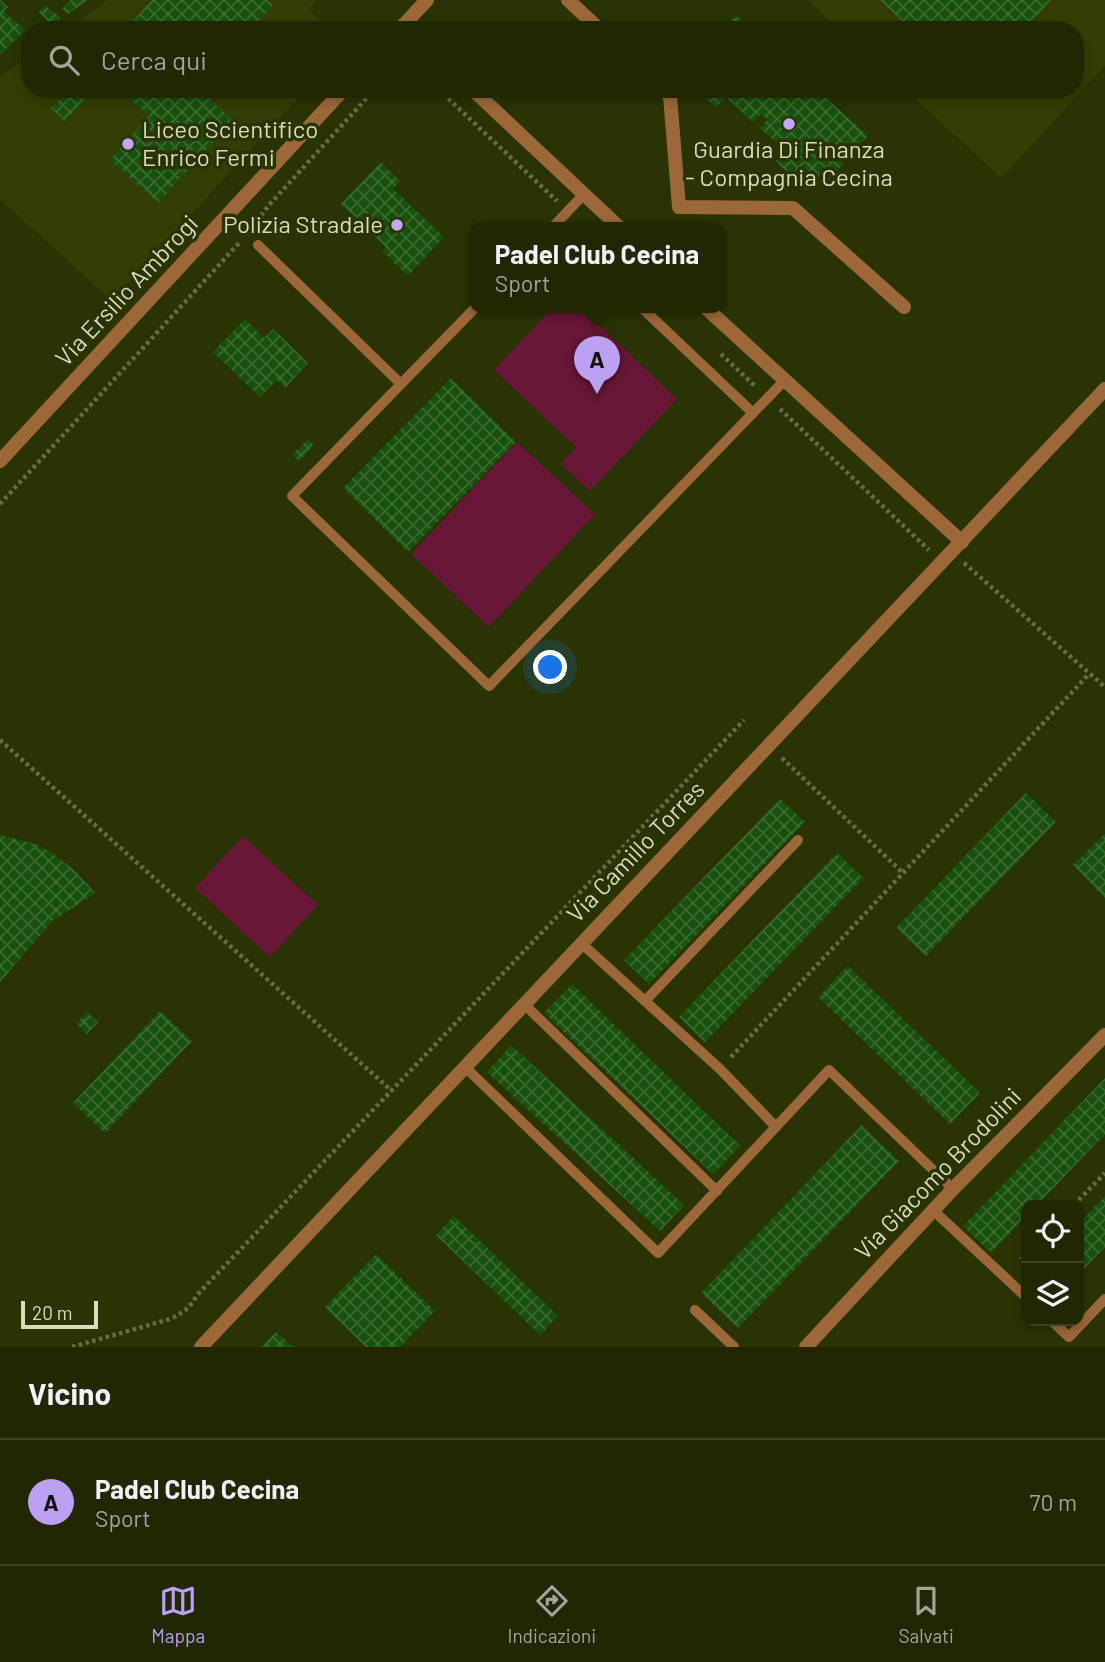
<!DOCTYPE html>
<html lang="it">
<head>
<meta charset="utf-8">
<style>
	:root { --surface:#202702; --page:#2d3311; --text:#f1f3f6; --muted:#a2a599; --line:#3d4424; --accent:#bca0f2 }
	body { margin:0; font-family:Barlow,sans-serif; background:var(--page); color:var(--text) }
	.controls { position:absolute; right:21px; bottom:21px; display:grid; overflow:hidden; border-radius:14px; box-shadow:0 4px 10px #0003 }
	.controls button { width:63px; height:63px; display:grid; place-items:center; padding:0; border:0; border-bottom:2px solid var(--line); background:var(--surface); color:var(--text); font:35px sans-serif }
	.scale { position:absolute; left:21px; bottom:18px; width:77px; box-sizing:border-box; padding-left:7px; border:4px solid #d5dfbe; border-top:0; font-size:19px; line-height:24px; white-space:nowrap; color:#d5dfbe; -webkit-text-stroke:5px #2a3402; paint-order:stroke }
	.you { position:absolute; left:551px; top:668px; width:24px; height:24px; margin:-18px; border:5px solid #fff; border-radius:50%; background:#1a73e8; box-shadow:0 0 0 10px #1a73e833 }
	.badge { display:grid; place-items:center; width:46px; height:46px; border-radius:50%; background:var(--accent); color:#111; font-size:23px; font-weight:700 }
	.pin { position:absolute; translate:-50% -58px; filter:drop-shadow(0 2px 4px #0008) }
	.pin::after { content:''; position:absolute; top:37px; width:24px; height:21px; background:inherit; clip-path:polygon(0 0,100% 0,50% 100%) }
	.popup { position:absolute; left:469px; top:222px; width:256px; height:91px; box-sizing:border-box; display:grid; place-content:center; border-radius:14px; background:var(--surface); filter:drop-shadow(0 2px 5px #0005); font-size:23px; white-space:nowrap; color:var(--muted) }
	.popup b { font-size:26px; color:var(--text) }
	.popup::after { content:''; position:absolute; left:50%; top:100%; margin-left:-14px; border:14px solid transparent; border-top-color:var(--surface) }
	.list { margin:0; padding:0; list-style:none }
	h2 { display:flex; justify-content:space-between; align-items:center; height:91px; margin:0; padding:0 28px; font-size:30px }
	h2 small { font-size:23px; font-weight:400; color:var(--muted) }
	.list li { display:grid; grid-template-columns:46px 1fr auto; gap:21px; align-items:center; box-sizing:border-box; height:126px; padding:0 28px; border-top:2px solid var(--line) }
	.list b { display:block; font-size:26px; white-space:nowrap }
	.list p { margin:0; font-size:23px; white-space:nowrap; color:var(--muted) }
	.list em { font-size:23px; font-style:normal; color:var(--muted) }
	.icon { flex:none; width:38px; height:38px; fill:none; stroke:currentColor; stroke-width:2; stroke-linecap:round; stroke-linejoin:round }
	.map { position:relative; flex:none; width:1105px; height:1347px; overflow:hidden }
	.search { position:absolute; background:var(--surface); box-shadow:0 4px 10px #0003; left:21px; right:21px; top:21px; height:77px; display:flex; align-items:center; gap:18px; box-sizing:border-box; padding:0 24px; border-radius:28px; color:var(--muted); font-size:26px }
	.sheet { height:217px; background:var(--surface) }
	nav { display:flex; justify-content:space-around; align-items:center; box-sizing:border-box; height:98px; border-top:2px solid var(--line); background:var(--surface); font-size:19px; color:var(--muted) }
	nav a { display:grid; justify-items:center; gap:4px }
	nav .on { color:var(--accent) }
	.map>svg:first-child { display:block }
	.built { fill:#323e03 }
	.grass { fill:#681738 }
	.building { fill:url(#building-cross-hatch) }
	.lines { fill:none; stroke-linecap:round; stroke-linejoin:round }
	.path { stroke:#646e42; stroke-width:4.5; stroke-dasharray:3.5 3.5; stroke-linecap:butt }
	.service { stroke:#9c683a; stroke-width:10 }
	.pedestrian { stroke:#9c683a; stroke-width:14 }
	.minor { stroke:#9c683a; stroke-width:14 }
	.poi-dot { fill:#c3a7f2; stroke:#2a3402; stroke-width:2.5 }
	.labels { text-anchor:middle; stroke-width:7; stroke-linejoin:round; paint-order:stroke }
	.poi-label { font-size:24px; fill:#d5dfbe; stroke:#2a3402; text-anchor:start }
	.street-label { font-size:24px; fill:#d5dfbe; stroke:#2a3402 }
</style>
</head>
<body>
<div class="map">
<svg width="1105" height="1347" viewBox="0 0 1105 1347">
	<defs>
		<pattern id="building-cross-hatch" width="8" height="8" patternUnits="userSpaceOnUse" patternTransform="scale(1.75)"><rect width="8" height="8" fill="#18510d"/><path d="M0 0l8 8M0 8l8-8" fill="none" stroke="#396a2e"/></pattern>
	</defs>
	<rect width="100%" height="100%" fill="#2a3402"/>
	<g class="built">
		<path d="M108,0h209l-8,9 20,21h-262z"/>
		<path d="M808,0h297v66l-104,112 -96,-89h170v-59h-235z"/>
		<path d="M30,56v33h276l-194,212 -112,-102v-122z"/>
	</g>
	<g class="grass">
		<path d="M552,308h29l96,91 -87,92 -29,-27 15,-17 -82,-77z"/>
		<path d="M517,442l78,72 -106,113 -78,-73z"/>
		<path d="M243,836l75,69 -48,52 -75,-69z"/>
	</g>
	<g class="building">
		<path d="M0,0l8,7 -4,4 21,19 -24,24 -1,-1z"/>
		<path d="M71,0h17l-20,14 -6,-5z"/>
		<path d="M152,0h115l6,5 -23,25h-125z"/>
		<path d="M880,0h171l-27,30h-112z"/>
		<path d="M45,5l16,14 -9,6 -13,-13z"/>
		<path d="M736,15l16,15h-29z"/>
		<path d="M52,89h21l12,11 -20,21 -14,-13 10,-10z"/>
		<path d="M120,89h42l7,7 6,-7h24l34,32 -75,82 -48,-43 39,-44z"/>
		<path d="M696,89h120l52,47 -39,43 -7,-7 -16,18 -30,-29 12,-8 -28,-25 7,-8 -6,-6 -8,8 -27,-25 -10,11z"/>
		<path d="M950,89h20l-9,10z"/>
		<path d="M381,162l19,19 -7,8 51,48 -36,39 -26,-25 4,-4 -45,-43z"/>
		<path d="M245,319l19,19 9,-9 35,34 -23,25 -8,-8 -17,17 -47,-45z"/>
		<path d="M451,378l65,64 -108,110 -65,-64z"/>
		<path d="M308,439l6,6 -15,16 -7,-6z"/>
		<path d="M1026,793l30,29 -130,134 -30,-28z"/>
		<path d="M780,799l25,23 -156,162 -25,-24z"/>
		<path d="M1105,834v64l-32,-33z"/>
		<path d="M0,835l35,9 14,7 25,19 21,23 -36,24 -5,2 -54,63z"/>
		<path d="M837,853l26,25 -158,164 -26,-25z"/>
		<path d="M848,966l132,127 -30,31 -132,-127z"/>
		<path d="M572,984l168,162 -27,28 -169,-161z"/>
		<path d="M160,1011l32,30 -87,92 -32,-30z"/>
		<path d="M87,1012l11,10 -11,12 -11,-10z"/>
		<path d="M511,1045l173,160 -24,26 -173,-159z"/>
		<path d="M1105,1078v56l-68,71h-11v11l-35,37 -28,-27z"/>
		<path d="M862,1125l37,36 -161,167 -37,-35z"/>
		<path d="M1105,1196v51l-26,27v-51z"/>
		<path d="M454,1216l104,100 -18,19 -104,-100z"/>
		<path d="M376,1254l59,57 -35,36h-34l-41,-40z"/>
		<path d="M276,1332l17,15h-31z"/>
	</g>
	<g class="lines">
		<g class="path">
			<path d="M438,89l119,112"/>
			<path d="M253,227l16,-22 106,-116"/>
			<path d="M721,354l35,33"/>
			<path d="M780,409l149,141"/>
			<path d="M0,504l240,-262"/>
			<path d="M964,563l141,124"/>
			<path d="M0,740l392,351"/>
			<path d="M782,758l121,115"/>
			<path d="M731,1057l358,-383"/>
			<path d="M1074,1205l31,-32"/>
			<path d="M1021,1260l5,-5"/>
			<path d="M72,1347l98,-28c13,-6 20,-11 27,-24l547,-575"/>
		</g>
		<g class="service">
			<path d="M552,228l32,-34"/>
			<path d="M258,245l143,139"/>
			<path d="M475,308l-183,188 197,190 295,-305"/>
			<path d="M642,308l111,105"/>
			<path d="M581,943l139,126 56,58"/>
			<path d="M645,1001l153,-161"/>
			<path d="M524,1004l193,187"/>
			<path d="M465,1067l193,186 171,-183 124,119"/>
			<path d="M934,1211l92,86"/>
			<path d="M695,1310l39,37"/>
			<path d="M1052,1321l17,16 36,-38"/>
		</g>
		<g class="pedestrian">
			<path d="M568,0l32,30"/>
			<path d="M663,89l7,7 9,111 114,1 111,99"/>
		</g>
		<g class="minor">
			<path d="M399,30l28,-30"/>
			<path d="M472,89l148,139"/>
			<path d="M706,308l256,234"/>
			<path d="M0,461l344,-372"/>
			<path d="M201,1347l904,-958"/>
			<path d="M806,1347l147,-158 152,-154"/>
		</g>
	</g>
	<g class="poi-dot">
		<circle cx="789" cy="124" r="7"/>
		<circle cx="128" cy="144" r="7"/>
		<circle cx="397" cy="225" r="7"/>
	</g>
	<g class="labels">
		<g class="poi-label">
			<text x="142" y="138">Liceo Scientifico<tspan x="142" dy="28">Enrico Fermi</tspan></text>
			<text x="789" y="158" text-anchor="middle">Guardia Di Finanza<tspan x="789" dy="28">- Compagnia Cecina</tspan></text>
			<text x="383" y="233" text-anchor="end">Polizia Stradale</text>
		</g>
		<g class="street-label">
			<text transform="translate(127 291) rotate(-47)" y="8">Via Ersilio Ambrogi</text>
			<text transform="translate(636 852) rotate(-46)" y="8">Via Camillo Torres</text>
			<text transform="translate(938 1174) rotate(-46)" y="8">Via Giacomo Brodolini</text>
		</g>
	</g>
</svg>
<div class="controls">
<button><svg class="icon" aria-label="locate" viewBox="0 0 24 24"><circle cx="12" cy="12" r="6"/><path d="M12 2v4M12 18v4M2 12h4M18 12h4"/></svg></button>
<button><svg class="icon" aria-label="layers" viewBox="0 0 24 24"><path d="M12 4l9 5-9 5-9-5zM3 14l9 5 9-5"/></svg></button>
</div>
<div class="scale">20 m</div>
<div class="you"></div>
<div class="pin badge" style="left:597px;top:394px">A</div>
<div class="popup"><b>Padel Club Cecina</b>Sport</div>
<div class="search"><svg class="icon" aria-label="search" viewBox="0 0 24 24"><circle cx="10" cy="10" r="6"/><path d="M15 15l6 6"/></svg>Cerca qui</div>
</div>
<section class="sheet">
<h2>Vicino<small></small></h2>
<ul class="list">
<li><span class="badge">A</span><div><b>Padel Club Cecina</b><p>Sport</p></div><em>70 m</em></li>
</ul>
</section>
<nav>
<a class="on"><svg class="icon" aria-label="map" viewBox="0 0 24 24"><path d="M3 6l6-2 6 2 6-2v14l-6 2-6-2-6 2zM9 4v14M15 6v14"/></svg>Mappa</a>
<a><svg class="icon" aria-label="directions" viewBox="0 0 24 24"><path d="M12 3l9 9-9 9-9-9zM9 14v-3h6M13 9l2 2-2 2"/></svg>Indicazioni</a>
<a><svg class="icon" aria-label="saved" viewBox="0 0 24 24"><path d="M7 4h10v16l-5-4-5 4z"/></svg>Salvati</a>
</nav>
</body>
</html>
